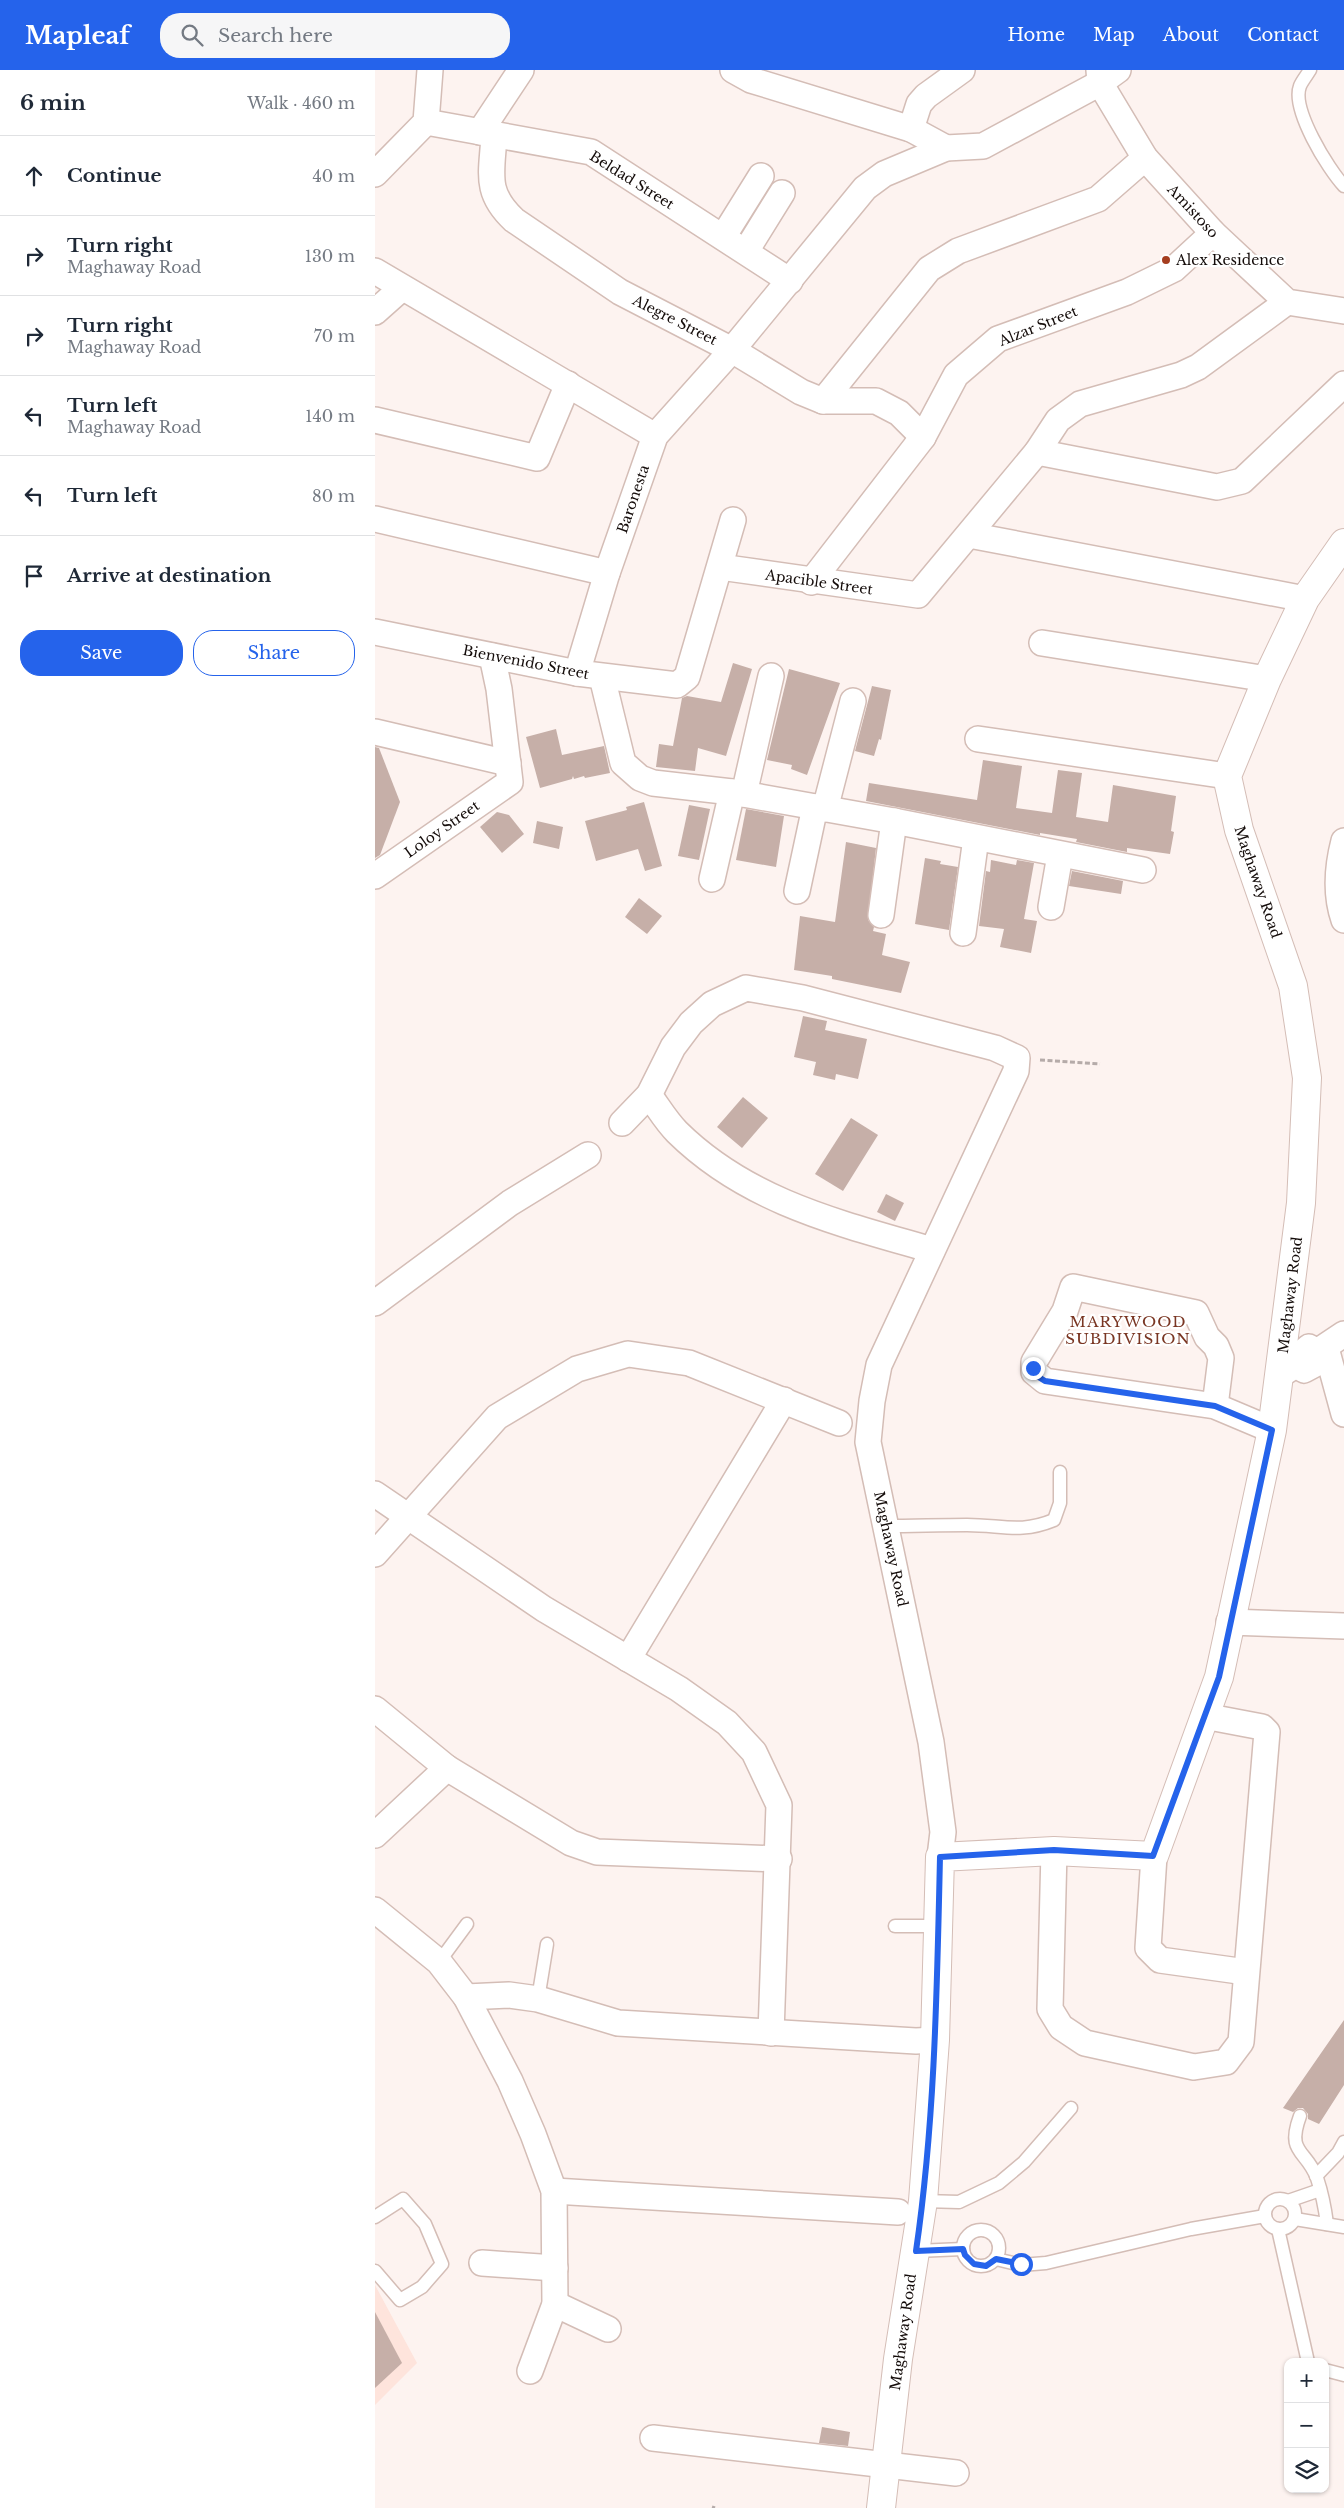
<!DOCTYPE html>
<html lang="en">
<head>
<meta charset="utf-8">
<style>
	:root { --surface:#fff; --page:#f6f6f7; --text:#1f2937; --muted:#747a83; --line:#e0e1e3; --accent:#2563eb }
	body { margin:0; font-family:"Libre Baskerville",serif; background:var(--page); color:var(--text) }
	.controls { position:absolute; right:15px; bottom:15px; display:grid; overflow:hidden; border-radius:10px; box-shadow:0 1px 4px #0004 }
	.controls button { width:45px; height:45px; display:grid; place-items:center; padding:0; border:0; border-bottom:1px solid var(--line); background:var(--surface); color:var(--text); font:25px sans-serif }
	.stop { position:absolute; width:15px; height:15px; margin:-11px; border:4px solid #2563eb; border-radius:50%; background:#fff }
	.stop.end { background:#2563eb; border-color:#fff; box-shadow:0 1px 5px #0008 }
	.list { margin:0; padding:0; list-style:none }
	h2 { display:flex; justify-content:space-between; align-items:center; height:65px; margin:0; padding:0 20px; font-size:21px }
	h2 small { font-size:16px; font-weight:400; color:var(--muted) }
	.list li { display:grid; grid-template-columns:32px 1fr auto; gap:15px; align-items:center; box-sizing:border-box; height:80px; padding:0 20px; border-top:1px solid var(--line) }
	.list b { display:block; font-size:19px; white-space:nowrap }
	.list p { margin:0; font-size:16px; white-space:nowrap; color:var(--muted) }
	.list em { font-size:16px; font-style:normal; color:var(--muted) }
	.actions { display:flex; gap:10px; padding:15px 20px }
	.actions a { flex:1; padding:11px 0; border:1px solid var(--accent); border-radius:20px; text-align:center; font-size:18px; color:var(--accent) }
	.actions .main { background:var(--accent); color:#fff }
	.icon { flex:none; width:28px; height:28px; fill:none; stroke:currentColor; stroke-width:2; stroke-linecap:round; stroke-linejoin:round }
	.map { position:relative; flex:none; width:969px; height:2438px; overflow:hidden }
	header { display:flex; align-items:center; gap:30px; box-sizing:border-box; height:70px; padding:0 25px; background:var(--accent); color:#fff }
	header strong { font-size:24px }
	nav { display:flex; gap:28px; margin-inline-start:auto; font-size:18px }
	.search { width:350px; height:45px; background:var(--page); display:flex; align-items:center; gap:12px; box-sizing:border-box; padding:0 18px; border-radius:20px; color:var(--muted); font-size:19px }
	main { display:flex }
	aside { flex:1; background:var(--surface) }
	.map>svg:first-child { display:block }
	.built { fill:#fee4dc }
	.building { fill:#c6afa8 }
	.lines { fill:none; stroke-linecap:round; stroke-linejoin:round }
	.service-casing { stroke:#d4bdb6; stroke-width:15 }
	.minor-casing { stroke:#d4bdb6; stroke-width:28 }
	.tertiary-casing { stroke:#d4bdb6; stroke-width:30 }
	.path { stroke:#b5aba9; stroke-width:3; stroke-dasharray:5 2.5; stroke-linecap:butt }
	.service { stroke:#fff; stroke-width:12 }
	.minor { stroke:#fff; stroke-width:25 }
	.tertiary { stroke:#fff; stroke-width:28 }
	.route { stroke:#2563eb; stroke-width:6 }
	.poi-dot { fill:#a53d1f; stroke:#fff; stroke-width:2 }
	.labels { text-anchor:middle; stroke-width:4.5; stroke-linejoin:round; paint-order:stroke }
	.street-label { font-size:14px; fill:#140c0a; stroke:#fff }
	.poi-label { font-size:14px; fill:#140c0a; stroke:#fff; text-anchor:start }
	.neighbourhood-label { font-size:15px; letter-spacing:1px; fill:#7a3623; stroke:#fff }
</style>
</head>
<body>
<header>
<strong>Mapleaf</strong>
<div class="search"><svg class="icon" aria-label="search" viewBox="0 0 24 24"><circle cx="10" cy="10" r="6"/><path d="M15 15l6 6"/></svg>Search here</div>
<nav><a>Home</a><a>Map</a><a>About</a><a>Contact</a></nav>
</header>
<main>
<aside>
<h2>6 min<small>Walk · 460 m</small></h2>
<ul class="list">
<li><svg class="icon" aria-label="ahead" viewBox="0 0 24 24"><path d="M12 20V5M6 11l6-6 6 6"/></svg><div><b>Continue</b></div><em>40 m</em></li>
<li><svg class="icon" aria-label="right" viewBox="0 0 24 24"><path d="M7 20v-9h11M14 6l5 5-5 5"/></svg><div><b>Turn right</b><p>Maghaway Road</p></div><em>130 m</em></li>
<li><svg class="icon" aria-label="right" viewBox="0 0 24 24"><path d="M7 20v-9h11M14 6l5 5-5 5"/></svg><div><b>Turn right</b><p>Maghaway Road</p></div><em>70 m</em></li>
<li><svg class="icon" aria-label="left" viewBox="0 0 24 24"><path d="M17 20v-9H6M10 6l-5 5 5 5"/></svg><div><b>Turn left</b><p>Maghaway Road</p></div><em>140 m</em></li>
<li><svg class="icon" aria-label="left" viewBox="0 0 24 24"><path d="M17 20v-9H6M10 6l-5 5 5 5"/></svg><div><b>Turn left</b></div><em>80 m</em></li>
<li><svg class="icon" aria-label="arrive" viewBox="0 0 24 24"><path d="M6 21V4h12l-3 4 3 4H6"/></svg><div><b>Arrive at destination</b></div></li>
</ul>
<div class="actions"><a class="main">Save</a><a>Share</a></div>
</aside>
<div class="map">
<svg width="969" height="2438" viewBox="0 0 969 2438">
	<rect width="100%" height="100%" fill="#fdf3f0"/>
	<path class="built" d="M0,2215l42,78 -42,42z"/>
	<g class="building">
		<path d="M358,593l19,6 -26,87 -28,-8 -3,23 -39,-4 3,-23 14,2 9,-48 5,-2 34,6z"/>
		<path d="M414,599l51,14 -33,92 -16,-6 1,-4 -25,-5z"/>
		<path d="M497,616l19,4 -10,50 -2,-1 -5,17 -19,-5z"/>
		<path d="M181,659l6,26 42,-9 6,27 -25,5 -1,-2 -10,3 -1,-3 -1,3 -32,9 -14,-51z"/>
		<path d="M0,677l4,1 21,54 -20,53 -5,3z"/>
		<path d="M608,690l39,6 -6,42 36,5 6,-43 24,3 -6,44 32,5 5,-37 63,11 -5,35 3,1 -4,22 -43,-6v4l-51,-10 1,-3 -37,-6v2l-174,-34 3,-18 108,17z"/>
		<path d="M269,732l18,64 -17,5 -7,-22 -42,12 -11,-40 42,-11 -1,-3z"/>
		<path d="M314,735l21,4 -11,51 -21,-4z"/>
		<path d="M371,739l38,7 -8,51 -40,-7z"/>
		<path d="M122,742l12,3 15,19 -22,19 -22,-26z"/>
		<path d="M162,751l26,6 -4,22 -26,-6z"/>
		<path d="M471,772l30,6 -8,72 6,7 -1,4 13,3 -4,21 28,7 -9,31 -69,-14v-3l-38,-6 6,-54 35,6z"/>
		<path d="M550,788l16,3 -1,3 18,3 -9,63 -34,-6z"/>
		<path d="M616,790l25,5 1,-5 17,3 -10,56 13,2 -6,32 -31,-6 4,-18 -25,-3 7,-55 4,1z"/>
		<path d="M697,801l51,10 -2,13 -52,-8z"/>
		<path d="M264,828l23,18 -15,18 -22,-17z"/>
		<path d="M428,946l24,5 -2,9 42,9 -9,40 -22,-5 -1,6 -22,-5 3,-13 -22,-5z"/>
		<path d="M368,1027l25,21 -26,30 -25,-21z"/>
		<path d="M476,1048l27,17 -35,56 -28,-17z"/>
		<path d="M511,1124l18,9 -9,18 -18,-9z"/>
		<path d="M969,1950v65l-25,39 -11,-5v-5l-5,-6h-5l-5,4 -10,-4z"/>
		<path d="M0,2242l27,51 -27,25z"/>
		<path d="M447,2357l28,5 -2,14 -29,-3z"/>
	</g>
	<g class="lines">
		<g class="service-casing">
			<g id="service">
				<path d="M935,0c-3,5 -8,11 -10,16 -9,23 28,83 44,100"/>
				<path d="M511,1456c27,0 54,-1 81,-1 35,0 53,9 87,-5l6,-17v-31"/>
				<path d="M520,1856h43"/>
				<path d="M64,1892l28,-38"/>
				<path d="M163,1929l9,-55"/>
				<path d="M925,2046c-14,38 6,33 17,62 5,15 8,30 10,46"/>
				<path d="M941,2106l22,-23 6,-11"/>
				<circle cx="905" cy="2144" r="15"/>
				<path d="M548,2131l36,1 40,-19 25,-21 47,-54"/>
				<path d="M913,2131l32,-11"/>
				<path d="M0,2147l28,-18 22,25 17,40 -20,23 -22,13 -25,-29"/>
				<path d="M920,2149l49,8"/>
				<path d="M903,2159l30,133"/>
				<circle cx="606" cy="2178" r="18"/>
				<path d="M541,2181l47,-2"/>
				<path d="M621,2189l25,6 25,-2 145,-34 74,-13"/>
				<path d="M950,2300l19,5"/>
			</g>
		</g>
		<g class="minor-casing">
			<g id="minor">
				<path d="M358,0l18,10 160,49 35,19"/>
				<path d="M724,0l1,13 45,75 68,75 74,69 57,9"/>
				<path d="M51,52l165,30 199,129"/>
				<path d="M536,59l8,-25 7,-8 36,-26"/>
				<path d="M105,62l41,-62"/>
				<path d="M119,66c-2,37 -10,56 20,84l106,72 112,58 69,42 22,9h53l23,12 24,24"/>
				<path d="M0,104l51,-52 4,-52"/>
				<path d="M348,167l38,-61"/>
				<path d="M371,181l36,-58"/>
				<path d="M0,201l280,165"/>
				<path d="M0,242l27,-24"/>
				<path d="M448,331l106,-132 29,-18 140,-52 47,-41"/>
				<path d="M0,350l162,38 31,-74"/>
				<path d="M662,382l180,35 25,-6 102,-97"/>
				<path d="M0,449l232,54"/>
				<path d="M594,465l336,64"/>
				<path d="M345,497l198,28 119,-143 21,-32 22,-16 101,-29 17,-8 89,-65"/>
				<path d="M436,512l112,-145 33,-62 42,-36 129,-47 47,-23 39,-36"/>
				<path d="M0,562l202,41 100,12 10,-8 46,-157"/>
				<path d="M667,573l225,36"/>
				<path d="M202,603l30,-100 48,-137 77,-86 133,-162 19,-14 62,-26 37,-2 117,-63 18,-13"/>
				<path d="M227,607l21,86 17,15 13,5 79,9 162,29 249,49"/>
				<path d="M0,662l133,31"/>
				<path d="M603,669l249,37"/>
				<path d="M369,724l27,-118"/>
				<path d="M450,739l28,-108"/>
				<path d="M969,771c-7,27 -9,53 0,79"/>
				<path d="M0,806l135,-94 -11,-93 -7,-33"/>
				<path d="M337,809l20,-87"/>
				<path d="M422,821l18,-84"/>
				<path d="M676,837l9,-52"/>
				<path d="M506,845l13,-94"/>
				<path d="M588,863l13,-95"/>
				<path d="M274,1025c9,12 17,26 28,37 71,70 162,91 255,118"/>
				<path d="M247,1053l27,-28 24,-48 18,-24 21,-19 34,-16 57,10 192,50 22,10 -1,13 -137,294 -7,36 -4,41 63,300 12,90 -3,25"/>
				<path d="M0,1233l135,-100 78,-48"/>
				<path d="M951,1278l18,66"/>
				<path d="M942,1282l27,-18"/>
				<path d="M905,1305l16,-10 8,5 15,-8 -2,-10 -8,-5 -12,10 -1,8"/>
				<path d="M840,1336l6,-48 -5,-12 -9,-9 -11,-24 -123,-26 -8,24 -31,51v10l11,9 170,25 57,24"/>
				<path d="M0,1424l169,115 135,80 48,34 27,29 25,53 -8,228"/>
				<path d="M0,1484l122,-137 80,-48 51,-15 61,9 150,60"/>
				<path d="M854,1552l115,4"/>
				<path d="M253,1589l156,-259"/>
				<path d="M0,1639l72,59 124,75 26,9 182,7"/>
				<path d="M0,1765l72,-67"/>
				<path d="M679,1781l-4,158 11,18 24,16 109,24 32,-5 15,-20 26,-310 -5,-5 -58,-11"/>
				<path d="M779,1786l-6,92 12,12 86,12"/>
				<path d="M0,1840l64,52 27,35 44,84 23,53 21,57 1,113 -25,67"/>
				<path d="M91,1927l43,-2 29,4 80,24 298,18 19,-1"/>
				<path d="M179,2121l344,21"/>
				<path d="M107,2193l73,5"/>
				<path d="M180,2234l53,25"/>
				<path d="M278,2368l303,35"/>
			</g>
		</g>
		<g class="tertiary-casing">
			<path id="tertiary" d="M506,2438l17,-149 25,-158 12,-161 5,-183 114,-6 100,5 65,-179 53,-247 29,-227 6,-125 -14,-92 -54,-156 -12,-54 40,-97 38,-80 39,-56"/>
		</g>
		<g class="path">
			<path d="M665,990l60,4"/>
			<path d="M337,2437l3,1"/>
		</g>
		<use href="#service" class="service"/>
		<use href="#minor" class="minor"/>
		<use href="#tertiary" class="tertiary"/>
	</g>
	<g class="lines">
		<path class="route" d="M646,2194l-25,-5 -10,7 -12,-2 -9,-9 -2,-6 -47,2c19,-130 21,-263 24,-394l114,-7 99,6 66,-179 53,-247 -57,-24 -170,-25 -8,-5 -4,-8"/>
	</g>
	<circle class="poi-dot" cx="791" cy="190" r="5"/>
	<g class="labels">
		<g class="street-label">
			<text transform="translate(257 110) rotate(32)" y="5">Beldad Street</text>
			<text transform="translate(818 141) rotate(47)" y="5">Amistoso</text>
			<text transform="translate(300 250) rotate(27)" y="5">Alegre Street</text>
			<text transform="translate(663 256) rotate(-22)" y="5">Alzar Street</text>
			<text transform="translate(258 429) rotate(-71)" y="5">Baronesta</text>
			<text transform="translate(444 512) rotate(8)" y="5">Apacible Street</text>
			<text transform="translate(151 592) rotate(11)" y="5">Bienvenido Street</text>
			<text transform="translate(67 759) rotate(-35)" y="5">Loloy Street</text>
			<text transform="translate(883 812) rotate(71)" y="5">Maghaway Road</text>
			<text transform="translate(915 1225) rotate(-83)" y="5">Maghaway Road</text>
			<text transform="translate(516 1479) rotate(78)" y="5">Maghaway Road</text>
			<text transform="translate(528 2262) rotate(-82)" y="5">Maghaway Road</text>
		</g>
		<g class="poi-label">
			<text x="801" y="195">Alex Residence</text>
		</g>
		<g class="neighbourhood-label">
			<text x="753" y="1257">MARYWOOD<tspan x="753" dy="17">SUBDIVISION</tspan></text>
		</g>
	</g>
</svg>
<div class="controls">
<button>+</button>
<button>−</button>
<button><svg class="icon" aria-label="layers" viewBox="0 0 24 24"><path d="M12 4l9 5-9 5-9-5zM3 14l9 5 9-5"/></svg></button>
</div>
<div class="stop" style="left:646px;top:2194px"></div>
<div class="stop end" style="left:658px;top:1298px"></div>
</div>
</main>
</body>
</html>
